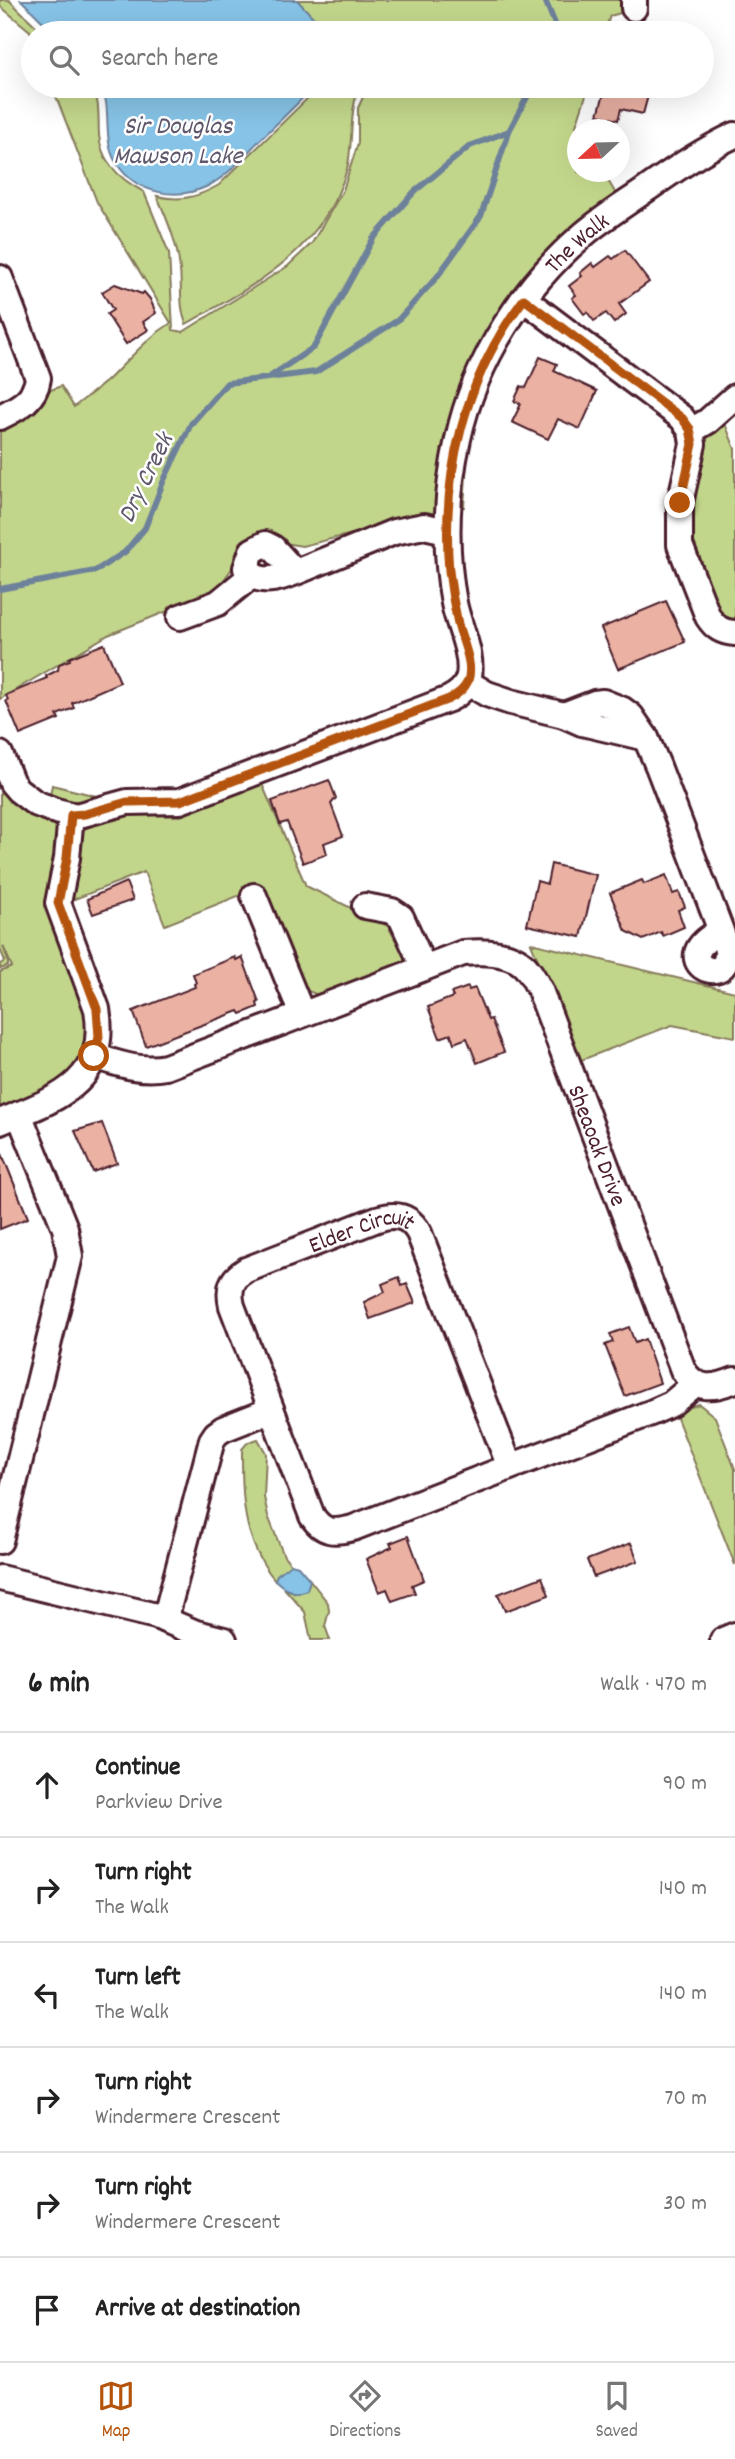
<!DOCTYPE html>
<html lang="en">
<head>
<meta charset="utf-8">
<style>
	:root { --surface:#fff; --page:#f6f6f6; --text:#222; --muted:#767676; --line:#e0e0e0; --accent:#b45309 }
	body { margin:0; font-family:Dekko,sans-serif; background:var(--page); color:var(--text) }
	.compass { position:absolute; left:567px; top:119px; width:63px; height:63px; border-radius:50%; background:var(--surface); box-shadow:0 7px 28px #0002; rotate:248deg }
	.stop { position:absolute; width:21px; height:21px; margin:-16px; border:5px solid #b45309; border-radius:50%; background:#fff }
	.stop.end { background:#b45309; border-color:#fff; box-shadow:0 2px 7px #0008 }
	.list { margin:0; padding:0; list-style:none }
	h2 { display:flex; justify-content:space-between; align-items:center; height:91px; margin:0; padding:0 28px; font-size:30px }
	h2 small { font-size:23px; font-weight:400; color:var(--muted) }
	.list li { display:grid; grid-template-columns:46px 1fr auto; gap:21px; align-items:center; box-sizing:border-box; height:105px; padding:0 28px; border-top:2px solid var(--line) }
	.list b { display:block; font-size:26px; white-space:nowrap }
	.list p { margin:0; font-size:23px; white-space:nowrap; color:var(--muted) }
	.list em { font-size:23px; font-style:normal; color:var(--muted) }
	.icon { flex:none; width:38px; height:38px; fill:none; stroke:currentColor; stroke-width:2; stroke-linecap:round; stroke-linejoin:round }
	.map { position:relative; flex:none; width:735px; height:1640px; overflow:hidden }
	.search { position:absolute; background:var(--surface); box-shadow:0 7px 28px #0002; left:21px; right:21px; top:21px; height:77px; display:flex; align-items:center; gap:18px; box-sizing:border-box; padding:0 24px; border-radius:38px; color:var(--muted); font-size:26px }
	.sheet { height:721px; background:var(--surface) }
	nav { display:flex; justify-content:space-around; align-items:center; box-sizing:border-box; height:98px; border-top:2px solid var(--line); background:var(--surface); font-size:19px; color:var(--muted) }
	nav a { display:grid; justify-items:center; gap:4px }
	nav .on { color:var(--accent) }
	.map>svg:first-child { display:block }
	.green { fill:#c2d68b; stroke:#867a5b; stroke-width:2 }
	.water { fill:#86c3e6; stroke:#6e819b; stroke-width:2 }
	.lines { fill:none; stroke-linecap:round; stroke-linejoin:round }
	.stream { stroke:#6e819b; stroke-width:6 }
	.building { fill:#ebb2a4; stroke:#4a1f2b; stroke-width:2 }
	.minor-casing { stroke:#4a1f2b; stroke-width:30 }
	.minor { stroke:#fff; stroke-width:24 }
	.route { stroke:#b45309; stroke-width:9 }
	.labels { text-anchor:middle; stroke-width:5; stroke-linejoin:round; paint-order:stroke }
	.street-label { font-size:24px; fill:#4a1f2b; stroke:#fff }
	.water-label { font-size:26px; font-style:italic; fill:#5f586c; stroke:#fff }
</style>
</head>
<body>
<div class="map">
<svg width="735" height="1640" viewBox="0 0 735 1640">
	<rect width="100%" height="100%" fill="#fff"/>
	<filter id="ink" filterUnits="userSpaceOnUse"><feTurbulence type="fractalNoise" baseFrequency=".0143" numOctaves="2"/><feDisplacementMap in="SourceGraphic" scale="14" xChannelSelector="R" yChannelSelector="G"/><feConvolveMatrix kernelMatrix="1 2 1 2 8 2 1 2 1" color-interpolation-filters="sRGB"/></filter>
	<g filter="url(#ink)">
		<g class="green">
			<path d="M0,0h9l34,33h-10v6l-3,-8 -30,-25z"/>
			<path d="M297,0h327v12l-14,4 -6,17h-280z"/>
			<path d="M52,86h41c7,17 5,31 6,49 2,28 22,45 45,57l25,61 4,77 10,2 105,-66 24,-23 31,-53 15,-47v-35l10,-22h221l-13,40 3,3 -1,43h25l20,34 -72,60 -80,129 -7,112 -162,39 -48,-8 -39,54 -107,43 -108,64v-284l30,-17 31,-12 13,21c14,-12 31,-22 43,-36 18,-18 32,-34 54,-48l-74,-121z"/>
			<path d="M320,86h40c-12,26 -6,55 -13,83 -24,82 -92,116 -161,155 -7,-18 -4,-35 -6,-54 -2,-25 -13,-51 -23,-74 23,6 41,1 62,-11z"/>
			<path d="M724,421l11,28v173l-19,-8 -26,-66v-49l17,-63z"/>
			<path d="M262,784l44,102 82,40 19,35 -89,34 -20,-8 -40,-99 -93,37 -21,-53 -77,30 15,-72 16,-7 34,-9 49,2z"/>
			<path d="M52,785l44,11 2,3 -25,6 -23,-10z"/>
			<path d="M0,787l49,31 9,12 32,201 -12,36 -26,21 -52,22v-138l12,-5 -9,-21 5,15v5l-8,3v-5l5,-3 -5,-12z"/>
			<path d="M531,943l204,49v45l-63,-12 -93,36z"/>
			<path d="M699,1404l16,13 20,52v96l-60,-152z"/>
			<path d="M258,1439l8,14 -2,44 4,19 16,40 7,8 -14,11 -2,5c-33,-39 -33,-83 -33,-131l6,-7z"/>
			<path d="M310,1580l18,23 1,8 -4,15 5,14h-19l-6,-28 -21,-24 12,5 11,-4z"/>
		</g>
		<g class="water">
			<path d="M21,0h276l31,33h-274z"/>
			<path d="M101,86h213c-18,20 -38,38 -57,57 -15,15 -29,33 -49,43 -31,15 -71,8 -91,-22 -16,-24 -4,-54 -16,-78z"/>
			<path d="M291,1564l7,2 12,14 -3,10c-13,6 -22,-1 -32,-10l2,-5z"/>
		</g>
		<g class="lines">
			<g class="stream">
				<path d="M545,0l10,24 -2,9"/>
				<path d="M271,376l43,-29 59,-108 41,-47 56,-46 39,-15"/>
				<path d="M0,589l95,-18 30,-19 20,-24 19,-48 27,-56 36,-41 89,-11 82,-52 39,-43 44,-61 28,-85 24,-45"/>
			</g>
		</g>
		<g class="building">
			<path d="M606,86h21l22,6 -6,22 -22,-5 -3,11 -20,-5z"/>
			<path d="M625,250l24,32 -30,22 7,10 -12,9 -8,-10 -12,8 -7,-9 -3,2 -12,-16 4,-3 -7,-9 13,-10 -2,-3 12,-10 3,4 15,-11 3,3z"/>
			<path d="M115,284l27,10 2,-2 6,7 6,14 -13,9 5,8 -22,14 -19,-30 6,-4 -11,-18z"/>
			<path d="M540,357l17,7 -3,7 43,20 -17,38 -22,-10 -10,20 -36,-17 9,-18 -7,-3 7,-15 5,2z"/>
			<path d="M666,601l19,41 -67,27 -17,-41z"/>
			<path d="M104,644l16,38 -48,21 2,5 -17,7 2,4 -39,16 -14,-34 2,-1 -2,-5 41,-17 -1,-2 12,-6 1,-6 11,-4 -1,-2z"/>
			<path d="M329,780l7,18 -5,6 12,32 -19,7 3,11 -24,9 -16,-41 -7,2 -8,-23z"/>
			<path d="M551,864l45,11 -15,62 -54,-12 10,-44 10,3z"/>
			<path d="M666,875l7,19 6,-2 6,15 -7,3 6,17 -21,9 -2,-4 -18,8 -17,-9 -16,-38 32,-13 2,4z"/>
			<path d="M126,882l7,18 -40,14 -6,-15z"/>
			<path d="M235,957l1,3 6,-3 17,45 -2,1 1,4 -17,7 -2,-3 -93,35 -13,-35 62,-24 -1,-3 2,-1 -3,-9z"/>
			<path d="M468,987l1,3 6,-2 13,32 3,-1 13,33 -27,11 -10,-25 -13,5 -3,-9 -11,4 -12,-31 25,-10 -2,-4z"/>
			<path d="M102,1123l15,40 -24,9 -18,-41z"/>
			<path d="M0,1149l28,69 -28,11z"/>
			<path d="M399,1277l3,9 5,-2 8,19 -45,16 -6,-17 21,-10 -3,-8z"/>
			<path d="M629,1327l6,16 10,-4 15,44 -35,13 -20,-51 8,-3 -3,-8z"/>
			<path d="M408,1536l16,44 -12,5 3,8 -23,8 -5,-12 -8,3 -13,-33 26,-12 -2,-4z"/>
			<path d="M631,1543l7,18 -44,16 -7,-17z"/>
			<path d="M542,1577l7,18 -44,16 -7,-17z"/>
		</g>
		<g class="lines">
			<g class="minor-casing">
				<g id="minor">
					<path d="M634,8v-8"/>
					<path d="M0,278l38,100c-3,22 -20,30 -38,39"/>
					<path d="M524,299l158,119 9,13 2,13 -13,59v42l28,72c7,11 14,15 27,16"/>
					<path d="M691,431l17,-10 27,-24"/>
					<path d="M295,572l-22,-24 -8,-4 -13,7 -6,17c13,20 37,9 55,2l93,-38 30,-6 23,5"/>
					<path d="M180,617l38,-14 33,-27"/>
					<path d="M467,682l20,12 24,8 53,13 18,8 64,15"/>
					<path d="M564,715l31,-12 8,-1 20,8 8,6 15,22 12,28 63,165c2,7 6,15 6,22 0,37 -64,7 -6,-22"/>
					<path id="s1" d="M0,754l12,29 6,7 17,13 21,8 20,5 51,-14 53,-1 269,-102c10,-5 18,-12 20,-23 4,-23 -11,-51 -15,-73 -10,-54 -8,-110 4,-164 17,-79 65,-153 126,-205 19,-16 40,-29 60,-43 30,-21 59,-41 91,-56"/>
					<path d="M254,896l48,118"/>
					<path d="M365,906l27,5 9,6 23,51"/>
					<path id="s2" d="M94,1056c25,8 46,16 72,11l297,-114c21,-2 51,-2 65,17 5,6 8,13 12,20l143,380c13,22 32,18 52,10"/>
					<path d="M0,1122c56,-23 109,-39 97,-113l-39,-106 9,-45 4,-43"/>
					<path id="s3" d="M510,1467l-157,61c-19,5 -30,5 -41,-12l-80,-210c-4,-17 -1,-27 14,-36l131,-51c18,-6 32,-4 42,14l91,234 143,-55 18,-8 24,-20"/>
					<path d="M0,1541l70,-285 -5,-28 -46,-114"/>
					<path d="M0,1578l156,38 40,17 28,7"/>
					<path d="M165,1620l47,-180 4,-6 7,-5 48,-19"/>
					<path d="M723,1640l12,-5"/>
				</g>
			</g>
			<use href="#minor" class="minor"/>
		</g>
	</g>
	<g class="lines" filter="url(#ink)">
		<path class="route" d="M94,1056l5,-19 -2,-28 -39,-106 9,-45 4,-43 14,-1 42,-12 53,-1 269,-102c8,-4 15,-9 19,-18 6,-18 -6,-40 -10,-57 -4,-18 -7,-36 -9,-53 -8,-97 16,-194 75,-272l158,119 8,11 3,15 -13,59"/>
	</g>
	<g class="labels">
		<g class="street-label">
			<text dy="8" stroke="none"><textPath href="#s1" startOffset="1004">The Walk</textPath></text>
			<text dy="8" stroke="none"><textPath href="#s2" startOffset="651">Sheaoak Drive</textPath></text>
			<text dy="8" stroke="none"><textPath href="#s3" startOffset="606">Elder Circuit</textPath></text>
		</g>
		<g class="water-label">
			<text x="178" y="133">Sir Douglas<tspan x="178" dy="30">Mawson Lake</tspan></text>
			<text transform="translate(144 477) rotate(-64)" y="9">Dry Creek</text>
		</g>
	</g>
</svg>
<svg class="compass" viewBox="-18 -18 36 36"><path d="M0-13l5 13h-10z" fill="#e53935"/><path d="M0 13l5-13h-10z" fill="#767676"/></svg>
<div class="stop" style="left:94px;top:1056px"></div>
<div class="stop end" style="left:680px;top:503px"></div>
<div class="search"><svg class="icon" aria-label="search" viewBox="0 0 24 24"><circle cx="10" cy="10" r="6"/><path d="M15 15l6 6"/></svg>Search here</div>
</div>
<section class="sheet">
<h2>6 min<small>Walk · 470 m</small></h2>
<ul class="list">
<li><svg class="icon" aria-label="ahead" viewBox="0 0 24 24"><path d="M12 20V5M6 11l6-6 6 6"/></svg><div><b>Continue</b><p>Parkview Drive</p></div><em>90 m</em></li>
<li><svg class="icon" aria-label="right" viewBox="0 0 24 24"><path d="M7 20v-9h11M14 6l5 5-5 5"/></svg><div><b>Turn right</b><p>The Walk</p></div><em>140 m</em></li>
<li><svg class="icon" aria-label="left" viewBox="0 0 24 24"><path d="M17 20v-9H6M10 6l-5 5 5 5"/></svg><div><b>Turn left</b><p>The Walk</p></div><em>140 m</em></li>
<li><svg class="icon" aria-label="right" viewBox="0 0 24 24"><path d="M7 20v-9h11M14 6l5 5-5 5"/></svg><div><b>Turn right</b><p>Windermere Crescent</p></div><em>70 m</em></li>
<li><svg class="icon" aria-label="right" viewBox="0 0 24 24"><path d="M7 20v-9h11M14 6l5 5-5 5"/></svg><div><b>Turn right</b><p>Windermere Crescent</p></div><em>30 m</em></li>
<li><svg class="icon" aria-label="arrive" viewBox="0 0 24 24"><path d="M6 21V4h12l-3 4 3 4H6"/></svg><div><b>Arrive at destination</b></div></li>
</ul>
</section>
<nav>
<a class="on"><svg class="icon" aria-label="map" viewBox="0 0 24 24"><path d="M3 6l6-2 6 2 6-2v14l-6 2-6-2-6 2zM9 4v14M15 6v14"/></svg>Map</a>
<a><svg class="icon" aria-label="directions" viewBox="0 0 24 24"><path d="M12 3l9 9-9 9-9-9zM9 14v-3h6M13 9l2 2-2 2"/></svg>Directions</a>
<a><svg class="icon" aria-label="saved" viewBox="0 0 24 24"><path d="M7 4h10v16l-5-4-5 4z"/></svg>Saved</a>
</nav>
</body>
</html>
